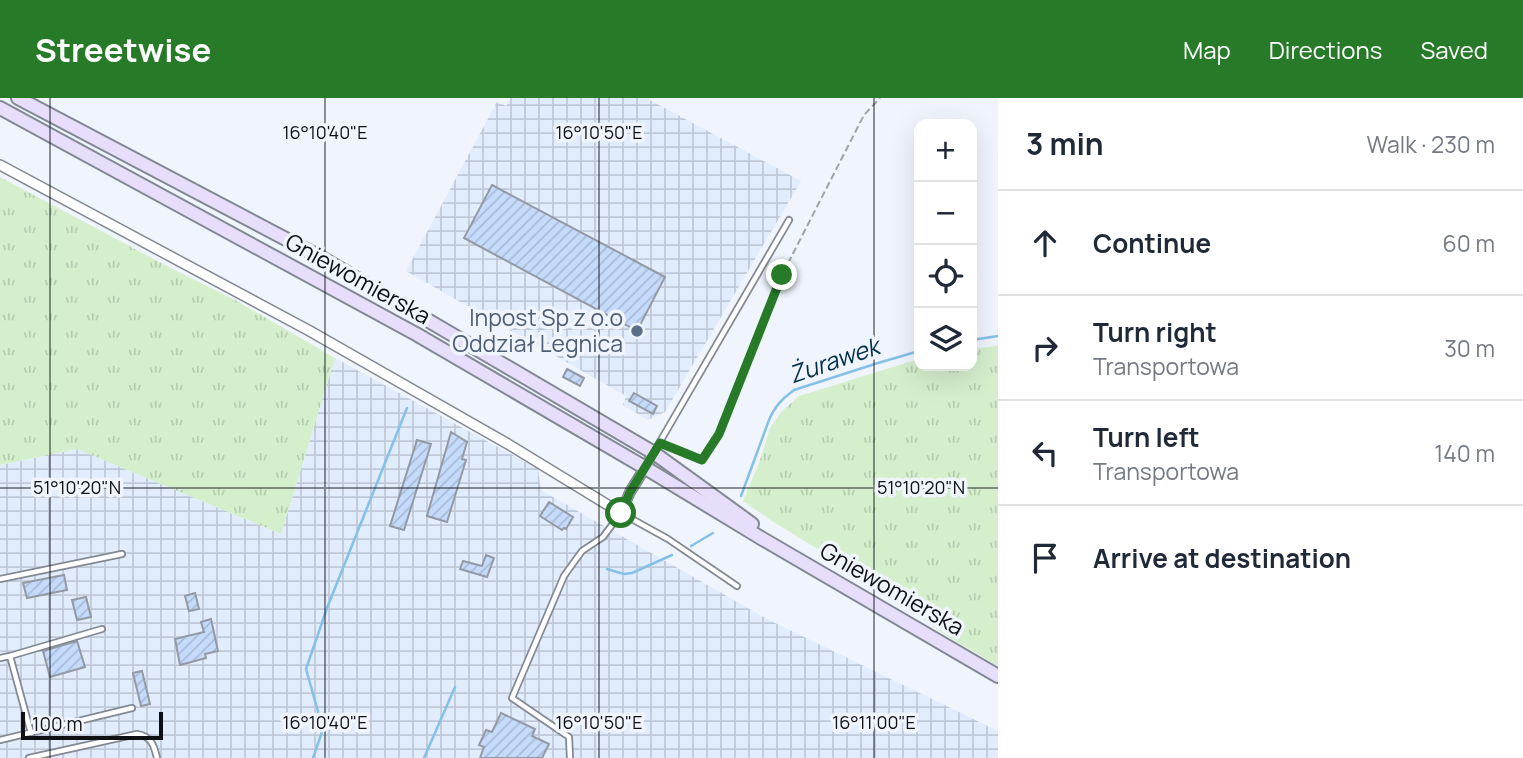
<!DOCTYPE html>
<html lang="en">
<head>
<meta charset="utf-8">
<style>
	:root { --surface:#fff; --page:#f2f2f3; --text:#1f2937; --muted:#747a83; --line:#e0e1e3; --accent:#277b28 }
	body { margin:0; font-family:Manrope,sans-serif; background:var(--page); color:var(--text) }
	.controls { position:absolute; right:21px; top:21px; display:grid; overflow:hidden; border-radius:14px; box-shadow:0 7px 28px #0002 }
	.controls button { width:63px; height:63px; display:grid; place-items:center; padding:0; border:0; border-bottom:2px solid var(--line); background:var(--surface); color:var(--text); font:35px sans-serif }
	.scale { position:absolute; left:21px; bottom:18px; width:142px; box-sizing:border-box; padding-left:7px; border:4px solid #0e1014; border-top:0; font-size:19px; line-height:24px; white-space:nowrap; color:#0e1014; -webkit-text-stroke:5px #eff4fd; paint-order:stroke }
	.stop { position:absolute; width:21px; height:21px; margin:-16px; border:5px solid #277b28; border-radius:50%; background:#fff }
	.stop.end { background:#277b28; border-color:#fff; box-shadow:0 2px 7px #0008 }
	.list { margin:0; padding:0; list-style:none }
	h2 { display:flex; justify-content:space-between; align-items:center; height:91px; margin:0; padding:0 28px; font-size:30px }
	h2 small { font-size:23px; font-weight:400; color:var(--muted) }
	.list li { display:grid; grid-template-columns:46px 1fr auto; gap:21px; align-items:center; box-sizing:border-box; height:105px; padding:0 28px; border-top:2px solid var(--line) }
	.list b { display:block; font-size:26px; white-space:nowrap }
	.list p { margin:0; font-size:23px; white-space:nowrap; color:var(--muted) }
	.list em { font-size:23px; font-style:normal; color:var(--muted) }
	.icon { flex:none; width:38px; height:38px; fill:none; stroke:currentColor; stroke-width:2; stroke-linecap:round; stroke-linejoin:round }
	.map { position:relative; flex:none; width:998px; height:660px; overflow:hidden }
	header { display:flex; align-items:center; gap:42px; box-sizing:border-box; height:98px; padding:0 35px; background:var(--accent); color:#fff }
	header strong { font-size:33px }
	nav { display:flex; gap:38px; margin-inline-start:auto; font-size:24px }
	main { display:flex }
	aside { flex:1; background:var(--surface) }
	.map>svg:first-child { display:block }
	.industrial { fill:url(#industrial-grid) }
	.grass { fill:url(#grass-tufts) }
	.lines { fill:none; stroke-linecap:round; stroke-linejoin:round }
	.stream { stroke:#84c0ea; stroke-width:2.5 }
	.building { fill:url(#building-hatch); stroke:#949aa4; stroke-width:2 }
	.lane-casing { stroke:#838993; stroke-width:8 }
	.street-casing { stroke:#838993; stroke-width:12 }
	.secondary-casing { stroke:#838993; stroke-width:16 }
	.path { stroke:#9fa3aa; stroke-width:2; stroke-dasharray:7 3.5; stroke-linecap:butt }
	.lane { stroke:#fff; stroke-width:4.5 }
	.street { stroke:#fff; stroke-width:9 }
	.secondary { stroke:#e7defb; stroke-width:12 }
	.route { stroke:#277b28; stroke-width:9 }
	.ticks { fill:none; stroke:#0e1014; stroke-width:2; stroke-opacity:0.45 }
	.service-dot { fill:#5c6f8a; stroke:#eff4fd; stroke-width:2.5 }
	.labels { text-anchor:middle; stroke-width:7; stroke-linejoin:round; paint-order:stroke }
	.street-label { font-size:23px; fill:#0e1014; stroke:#eff4fd }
	.service-label { font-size:23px; fill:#4e5e75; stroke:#eff4fd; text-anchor:end }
	.water-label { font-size:24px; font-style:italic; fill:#002f4b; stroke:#eff4fd }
	.ticks-label { font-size:18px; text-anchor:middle; fill:#0e1014; stroke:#eff4fd; stroke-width:7; stroke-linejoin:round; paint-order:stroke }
</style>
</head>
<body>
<header>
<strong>Streetwise</strong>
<nav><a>Map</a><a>Directions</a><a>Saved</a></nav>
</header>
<main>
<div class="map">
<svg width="998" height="660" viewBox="0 0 998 660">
	<defs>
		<pattern id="industrial-grid" width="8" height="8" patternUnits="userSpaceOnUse" patternTransform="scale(1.75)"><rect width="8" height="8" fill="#e1ecfd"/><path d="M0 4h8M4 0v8" fill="none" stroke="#c0c9d8"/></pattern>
		<pattern id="grass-tufts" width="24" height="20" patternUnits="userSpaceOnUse" patternTransform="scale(1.75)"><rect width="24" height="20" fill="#d5efcd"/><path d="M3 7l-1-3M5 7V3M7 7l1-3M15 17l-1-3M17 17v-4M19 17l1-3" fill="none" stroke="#b6ccaf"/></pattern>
		<pattern id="building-hatch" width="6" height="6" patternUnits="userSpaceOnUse" patternTransform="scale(1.75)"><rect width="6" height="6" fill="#c5dbfc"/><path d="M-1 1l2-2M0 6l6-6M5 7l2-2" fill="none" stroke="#a8bbd7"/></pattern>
	</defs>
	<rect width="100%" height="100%" fill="#eff4fd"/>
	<g class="industrial">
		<path d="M511,0h135l155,83 -136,231 -17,8 -25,-15 3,-9 -220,-125 91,-169 9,4z"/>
		<path d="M335,260l203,111 3,21 228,130 229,111v27h-998v-293l77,-16 204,85z"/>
	</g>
	<g class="grass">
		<path d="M0,79l165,88 70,35 100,58 -54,176 -204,-85 -77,16z"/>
		<path d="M998,247v321l-51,-30 -82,-58 -93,-57 -29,-20 16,-38 11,-35 11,-16 18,-16 120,-37v7h53v-18l18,-1z"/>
	</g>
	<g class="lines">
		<g class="stream">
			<path d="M972,242l26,-4"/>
			<path d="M741,398l28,-76c6,-14 13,-21 25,-30l84,-27 41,-12"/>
			<path d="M691,448l22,-13"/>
			<path d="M607,471l17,5 8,-1 40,-18"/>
			<path d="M313,660l10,-29 -17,-60 21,-61 80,-200"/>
			<path d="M424,660l31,-71"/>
		</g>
	</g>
	<g class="building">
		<path d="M492,87l173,92 -28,54 -173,-93z"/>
		<path d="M567,271l17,9 -4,8 -17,-9z"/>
		<path d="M634,295l23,13 -4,8 -24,-13z"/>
		<path d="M451,334l16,10 -5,17 4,1 -19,62 -20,-6z"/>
		<path d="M417,342l14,4 -27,86 -14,-4z"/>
		<path d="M549,404l24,15 -7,12 -2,-1 -2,2 -22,-14z"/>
		<path d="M486,457l8,3 -7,19 -27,-8 3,-8 19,5z"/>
		<path d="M64,477l3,15 -40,8 -4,-15z"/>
		<path d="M195,495l4,16 -10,2 -4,-15z"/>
		<path d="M86,499l5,20 -14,3 -5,-20z"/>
		<path d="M211,521l7,32 -13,3 1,4 -26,7 -5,-26 29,-7 -3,-10z"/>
		<path d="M77,543l8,26 -35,10 -7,-26z"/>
		<path d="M142,573l8,33 -9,2 -8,-33z"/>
		<path d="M501,615l34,16 -3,7 17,8 -7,14h-62l4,-11 -5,-2 7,-15 6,2z"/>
	</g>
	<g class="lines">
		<g class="lane-casing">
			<g id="lane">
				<path d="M654,354l135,-232"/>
				<path d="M0,481l122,-25"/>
				<path d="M10,558l92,-27"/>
				<path d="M0,560l10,-2 21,77"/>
				<path d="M0,642l132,-32"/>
				<path d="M29,660l108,-24c14,2 17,11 20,24"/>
				<path d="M570,660l-1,-21 -57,-39 52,-122 18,-25 21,-14 18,-24 47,26 69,47"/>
			</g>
		</g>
		<g class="street-casing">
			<path id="street" d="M0,67l308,165 200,114 113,69 9,-21 24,-39"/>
		</g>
		<g class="secondary-casing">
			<g id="secondary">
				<path d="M18,0l302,159 334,196 98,71"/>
				<path d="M0,10l416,226 228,133 117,71 237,138"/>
			</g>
		</g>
		<path class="path" d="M668,348l34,14 17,-26 63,-159 82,-160 16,-17"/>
		<use href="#lane" class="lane"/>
		<use href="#street" class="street"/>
		<use href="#secondary" class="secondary"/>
	</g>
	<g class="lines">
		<path class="route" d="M621,415l9,-21 30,-49 42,17 17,-26 63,-159"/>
	</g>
	<path class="ticks" d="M50,0v660M325,0v660M599,0v660M874,0v660M0,390h998"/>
	<circle class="service-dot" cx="637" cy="233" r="7"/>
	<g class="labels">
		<g class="street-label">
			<text transform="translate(358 181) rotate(29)" y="8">Gniewomierska</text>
			<text transform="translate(892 491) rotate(30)" y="8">Gniewomierska</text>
		</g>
		<g class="service-label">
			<text x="623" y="228">Inpost Sp z o.o<tspan x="623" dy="26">Oddział Legnica</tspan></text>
		</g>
		<g class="water-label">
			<text transform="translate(834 263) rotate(-19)" y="8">Żurawek</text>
		</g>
	</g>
	<g class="ticks-label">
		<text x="325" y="41">16°10'40"E</text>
		<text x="599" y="41">16°10'50"E</text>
		<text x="77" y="396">51°10'20"N</text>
		<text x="921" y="396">51°10'20"N</text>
		<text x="325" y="631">16°10'40"E</text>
		<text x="599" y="631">16°10'50"E</text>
		<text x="874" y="631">16°11'00"E</text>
	</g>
</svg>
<div class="controls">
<button>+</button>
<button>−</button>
<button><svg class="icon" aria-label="locate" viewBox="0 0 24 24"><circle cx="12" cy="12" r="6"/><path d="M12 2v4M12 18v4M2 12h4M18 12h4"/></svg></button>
<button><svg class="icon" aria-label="layers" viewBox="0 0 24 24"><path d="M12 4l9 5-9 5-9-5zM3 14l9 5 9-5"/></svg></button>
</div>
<div class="scale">100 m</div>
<div class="stop" style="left:621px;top:415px"></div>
<div class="stop end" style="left:782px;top:177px"></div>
</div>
<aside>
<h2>3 min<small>Walk · 230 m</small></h2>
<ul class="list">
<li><svg class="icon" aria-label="ahead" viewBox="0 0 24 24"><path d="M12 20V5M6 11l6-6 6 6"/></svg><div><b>Continue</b></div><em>60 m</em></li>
<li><svg class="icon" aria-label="right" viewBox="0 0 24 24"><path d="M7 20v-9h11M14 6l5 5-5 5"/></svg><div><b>Turn right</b><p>Transportowa</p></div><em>30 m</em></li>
<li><svg class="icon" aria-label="left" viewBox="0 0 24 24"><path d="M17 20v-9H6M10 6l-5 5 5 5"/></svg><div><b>Turn left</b><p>Transportowa</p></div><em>140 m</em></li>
<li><svg class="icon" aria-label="arrive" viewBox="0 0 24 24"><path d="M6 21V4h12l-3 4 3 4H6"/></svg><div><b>Arrive at destination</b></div></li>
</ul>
</aside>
</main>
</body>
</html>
